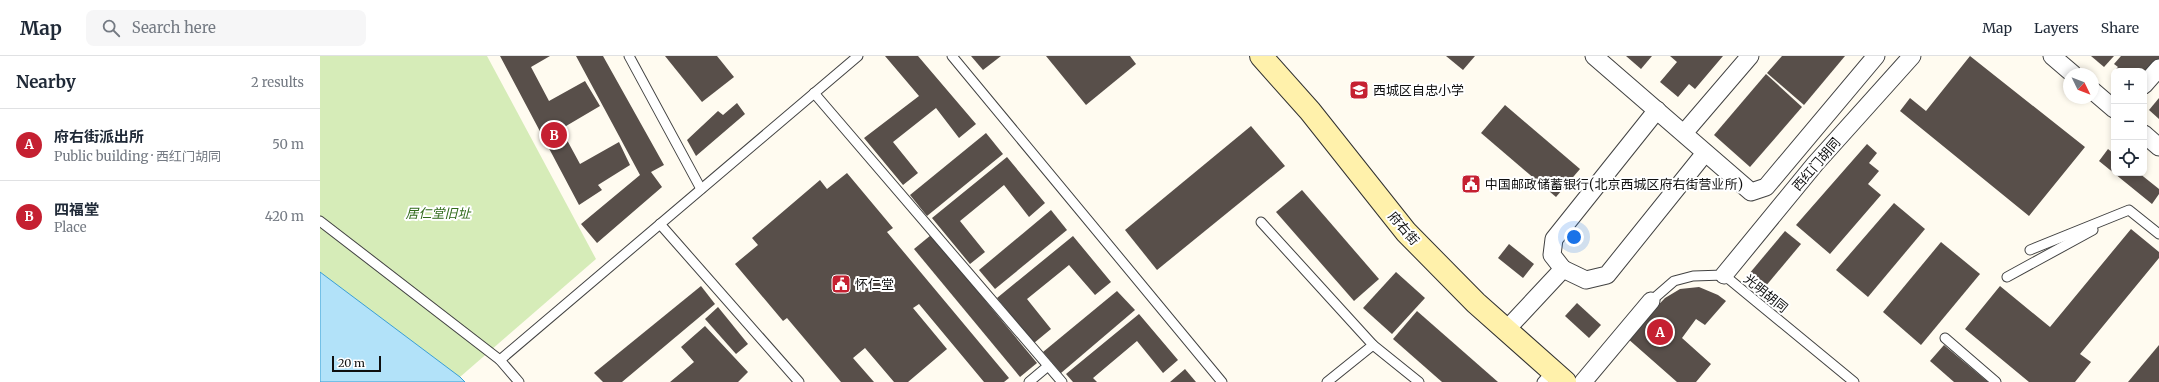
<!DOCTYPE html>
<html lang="en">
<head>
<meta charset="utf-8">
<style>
	:root { --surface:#fff; --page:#f6f6f7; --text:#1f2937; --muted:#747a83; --line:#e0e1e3; --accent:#c52031 }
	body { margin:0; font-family:Merriweather,"Noto Sans SC",serif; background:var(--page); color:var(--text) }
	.controls { position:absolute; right:12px; top:12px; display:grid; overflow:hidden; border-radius:8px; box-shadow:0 2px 6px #0003 }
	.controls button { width:36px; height:36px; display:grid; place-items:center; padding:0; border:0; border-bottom:1px solid var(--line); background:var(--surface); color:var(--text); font:20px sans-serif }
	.compass { position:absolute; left:1743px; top:12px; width:36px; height:36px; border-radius:50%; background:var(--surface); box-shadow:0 2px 6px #0003; rotate:133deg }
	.scale { position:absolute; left:12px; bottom:10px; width:49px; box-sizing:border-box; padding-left:4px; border:2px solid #0f0f0f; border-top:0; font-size:11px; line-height:14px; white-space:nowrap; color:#0f0f0f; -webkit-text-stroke:3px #fff; paint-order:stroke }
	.you { position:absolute; left:1254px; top:181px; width:14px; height:14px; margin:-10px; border:3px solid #fff; border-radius:50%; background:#1a73e8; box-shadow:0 0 0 6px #1a73e833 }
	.badge { display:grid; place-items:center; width:26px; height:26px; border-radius:50%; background:var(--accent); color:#fff; font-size:13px; font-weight:700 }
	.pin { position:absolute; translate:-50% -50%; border:2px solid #fff; box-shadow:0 1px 4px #0006 }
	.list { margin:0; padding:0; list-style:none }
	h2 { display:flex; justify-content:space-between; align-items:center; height:52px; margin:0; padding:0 16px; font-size:17px }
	h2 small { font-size:13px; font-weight:400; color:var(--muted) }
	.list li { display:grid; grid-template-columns:26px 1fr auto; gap:12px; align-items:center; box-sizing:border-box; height:72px; padding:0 16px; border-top:1px solid var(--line) }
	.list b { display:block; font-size:15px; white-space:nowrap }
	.list p { margin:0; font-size:13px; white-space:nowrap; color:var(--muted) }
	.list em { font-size:13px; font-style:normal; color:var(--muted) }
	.icon { flex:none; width:22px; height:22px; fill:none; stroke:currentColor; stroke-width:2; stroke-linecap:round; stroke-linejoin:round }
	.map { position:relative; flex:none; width:1839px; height:326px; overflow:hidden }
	header { display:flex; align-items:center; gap:24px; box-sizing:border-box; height:56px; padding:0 20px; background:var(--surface); border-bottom:1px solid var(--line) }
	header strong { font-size:19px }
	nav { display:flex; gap:22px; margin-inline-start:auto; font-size:14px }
	.search { width:280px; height:36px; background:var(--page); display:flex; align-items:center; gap:10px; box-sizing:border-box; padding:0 14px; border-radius:8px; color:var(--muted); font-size:15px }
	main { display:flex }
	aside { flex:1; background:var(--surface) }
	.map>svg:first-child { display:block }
	.green { fill:#d6ecb8 }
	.water { fill:#b2e2f9; stroke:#369dd3 }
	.building { fill:#584f4a }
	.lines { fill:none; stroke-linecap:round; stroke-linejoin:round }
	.lane-casing { stroke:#424242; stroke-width:11 }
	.street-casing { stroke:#424242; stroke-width:19 }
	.secondary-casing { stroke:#313131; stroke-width:24 }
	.lane { stroke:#fff; stroke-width:9 }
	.street { stroke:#fff; stroke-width:17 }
	.secondary { stroke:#fff1ab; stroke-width:22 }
	.labels { text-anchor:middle; stroke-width:4; stroke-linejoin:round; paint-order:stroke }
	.poi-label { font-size:13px; fill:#0f0f0f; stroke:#fff; text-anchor:start }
	.street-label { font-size:13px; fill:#0f0f0f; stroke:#fff }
	.park-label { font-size:13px; font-style:italic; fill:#306a1b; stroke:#fff }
</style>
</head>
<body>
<header>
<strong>Map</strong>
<div class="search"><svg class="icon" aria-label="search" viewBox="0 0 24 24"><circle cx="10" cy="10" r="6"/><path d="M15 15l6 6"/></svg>Search here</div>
<nav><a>Map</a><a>Layers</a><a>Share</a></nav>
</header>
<main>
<aside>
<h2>Nearby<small>2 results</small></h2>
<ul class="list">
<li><span class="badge">A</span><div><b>府右街派出所</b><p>Public building · 西红门胡同</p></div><em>50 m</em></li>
<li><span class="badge">B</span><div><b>四福堂</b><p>Place</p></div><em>420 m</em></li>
</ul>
</aside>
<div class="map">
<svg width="1839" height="326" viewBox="0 0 1839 326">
	<rect width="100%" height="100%" fill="#fffbf0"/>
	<path class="green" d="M0,0h167l109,203 -136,118 -140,-105z"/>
	<path class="water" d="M0,216l140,105 5,5h-145z"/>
	<g class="building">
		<path d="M180,0h50l-19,11 18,34 36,-20 15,25 -39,23 19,35 39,-22 11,23 -32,20 4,5 -23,15z"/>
		<path d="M256,0h27l61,109 -13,7 11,15 -65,56 -16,-19 59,-49z"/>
		<path d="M345,0h52l17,21 -32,25z"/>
		<path d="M565,0h33l58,68 -17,14 -23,-30 -43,34 25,31 -15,12 -39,-47 55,-42z"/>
		<path d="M651,0h30l-18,14z"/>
		<path d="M726,0h84l6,8 -50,41z"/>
		<path d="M1126,0h29l-12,14z"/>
		<path d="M1306,0h26l-11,13z"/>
		<path d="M1350,0h53l-28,33 -6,-5 -11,13 -18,-15 17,-20z"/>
		<path d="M1462,0h63l-41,49 -37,-32z"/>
		<path d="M1650,0l115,91 -56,69 -129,-105 10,-13 16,13z"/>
		<path d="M1771,0h23l-10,11z"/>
		<path d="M1801,0h38v3l-15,17v-5h-30l4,-4 -4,-3z"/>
		<path d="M1446,18l36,33 -52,60 -36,-32z"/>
		<path d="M1839,42v21l-10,-9z"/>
		<path d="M417,47l8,11 -49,42 -9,-16 31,-29 5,4z"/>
		<path d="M1185,49l75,64 -24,28 -75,-64z"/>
		<path d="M931,70l34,40 -128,104 -32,-40z"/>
		<path d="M666,77l17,21 -76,62 -17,-21z"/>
		<path d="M1547,88l10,9 -8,10 10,8 -11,13 13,11 -51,59 -34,-29z"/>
		<path d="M1788,93l6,5v19h25l20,16v5l-7,10 -53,-43z"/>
		<path d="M687,101l38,46 -16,14 -25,-32 -44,36 25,31 -15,12 -38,-46z"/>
		<path d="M527,117l46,55 -6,4 122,146 -5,4h-20l-65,-78 -6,4 34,41 -39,33h-14l-29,-34 -12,10 21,24h-33l-54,-64 -4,3 -48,-57 23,-19 -6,-7 68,-58 7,9z"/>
		<path d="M982,134l77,89 -25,22 -78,-89z"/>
		<path d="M1574,147l31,26 -57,68 -32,-27z"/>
		<path d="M731,154l16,20 -72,59 -16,-19z"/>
		<path d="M1811,173l28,23v6l-79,96 11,8 -16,20h-46l-64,-53 35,-43 50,41z"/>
		<path d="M1465,175l16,13 -36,43 -16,-13z"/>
		<path d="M611,179l106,128 -17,14 -106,-128z"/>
		<path d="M753,180l38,46 -16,13 -26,-30 -42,34 24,30 -17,14 -37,-45z"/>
		<path d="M1621,186l39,32 -59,71 -38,-33z"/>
		<path d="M1189,188l25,20 -11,14 -25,-20z"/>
		<path d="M1076,216l29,26 -33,36 -29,-26z"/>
		<path d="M381,230l14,18 -93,78h-19l-9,-9z"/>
		<path d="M1379,231l19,8 8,6 -21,24 -9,-6 -14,19 29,26 -15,18h-19l-50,-44 38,-40 15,-9z"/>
		<path d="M797,235l18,19 -74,63 -18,-21z"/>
		<path d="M1257,247l24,22 -12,13 -24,-22z"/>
		<path d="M398,251l30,37 -12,10 -31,-35z"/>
		<path d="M1097,255l81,71h-56l-49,-43z"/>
		<path d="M819,258l39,46 -15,13 -26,-32 -44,37 4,4h-24l-7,-8z"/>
		<path d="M385,270l43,46 -10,10h-68l24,-20 -13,-15z"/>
		<path d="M1624,289l44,37h-34l-24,-21z"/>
		<path d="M1839,289v37h-31z"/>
		<path d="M865,313l11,13h-26z"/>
	</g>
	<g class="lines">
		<g class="lane-casing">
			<g id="lane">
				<path d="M309,0l72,133"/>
				<path d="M632,0l270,326"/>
				<path d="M494,37l248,289"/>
				<path d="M0,165l180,139 19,22"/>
				<path d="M941,166l112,123"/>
				<path d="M340,168l139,158"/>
				<path d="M1710,194l99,-40 30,24"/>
				<path d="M1687,221l86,-47"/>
				<path d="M1331,245l23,-20 19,-5 31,-1 130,107"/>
				<path d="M1625,282l51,44"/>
				<path d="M180,304l358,-304"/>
				<path d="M709,326l19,-16"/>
				<path d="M1007,326l46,-37 46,37"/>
				<path d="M1222,326l10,-11"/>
			</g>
		</g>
		<g class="street-casing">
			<g id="street">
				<path d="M1274,0l157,136 15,-5 110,-131"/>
				<path d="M1732,0l21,18"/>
				<path d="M1824,29l15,-17"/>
				<path d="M1773,35l21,18"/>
				<path d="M1364,77l66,-77"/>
				<path d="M1824,78l15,13"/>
				<path d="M1243,213l-11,-14 2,-16 103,-129"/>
				<path d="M1404,219l91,-111 97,-108"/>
				<path d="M1186,274l57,-61 23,11 21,-5 98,-122"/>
				<path d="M1263,326l68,-81"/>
			</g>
		</g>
		<g class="secondary-casing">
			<path id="secondary" d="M941,0l49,55 96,121 70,71 89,79"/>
		</g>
		<use href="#lane" class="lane"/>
		<use href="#street" class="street"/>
		<use href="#secondary" class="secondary"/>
	</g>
	<defs>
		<g id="school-square" transform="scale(1)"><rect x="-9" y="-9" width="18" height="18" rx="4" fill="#c52031" stroke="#fff"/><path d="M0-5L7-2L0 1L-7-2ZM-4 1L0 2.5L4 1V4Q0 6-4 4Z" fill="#fff"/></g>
		<g id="civic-square" transform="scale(1)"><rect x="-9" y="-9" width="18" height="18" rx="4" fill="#c52031" stroke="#fff"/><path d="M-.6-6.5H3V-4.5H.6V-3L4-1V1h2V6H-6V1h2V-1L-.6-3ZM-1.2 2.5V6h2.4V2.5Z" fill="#fff"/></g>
	</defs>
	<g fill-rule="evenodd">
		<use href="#school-square" x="1039" y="34"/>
		<use href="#civic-square" x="1151" y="128"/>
		<use href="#civic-square" x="521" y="228"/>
	</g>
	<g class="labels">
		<g class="poi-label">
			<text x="1053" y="39">西城区自忠小学</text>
			<text x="1165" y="133">中国邮政储蓄银行(北京西城区府右街营业所)</text>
			<text x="535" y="233">怀仁堂</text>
		</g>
		<g class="street-label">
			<text transform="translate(1496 108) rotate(-49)" y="5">西红门胡同</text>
			<text transform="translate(1084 172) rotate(49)" y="5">府右街</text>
			<text transform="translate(1446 237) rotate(39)" y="5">光明胡同</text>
		</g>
		<g class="park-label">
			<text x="118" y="162">居仁堂旧址</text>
		</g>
	</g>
</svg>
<div class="controls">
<button>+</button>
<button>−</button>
<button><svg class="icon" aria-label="locate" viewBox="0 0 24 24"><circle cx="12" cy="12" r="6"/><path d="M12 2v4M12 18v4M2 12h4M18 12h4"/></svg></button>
</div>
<svg class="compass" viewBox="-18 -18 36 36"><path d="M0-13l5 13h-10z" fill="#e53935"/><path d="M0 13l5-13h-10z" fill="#747a83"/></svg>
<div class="scale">20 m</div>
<div class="you"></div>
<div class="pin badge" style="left:1340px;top:276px">A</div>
<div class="pin badge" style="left:234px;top:79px">B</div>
</div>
</main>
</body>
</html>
